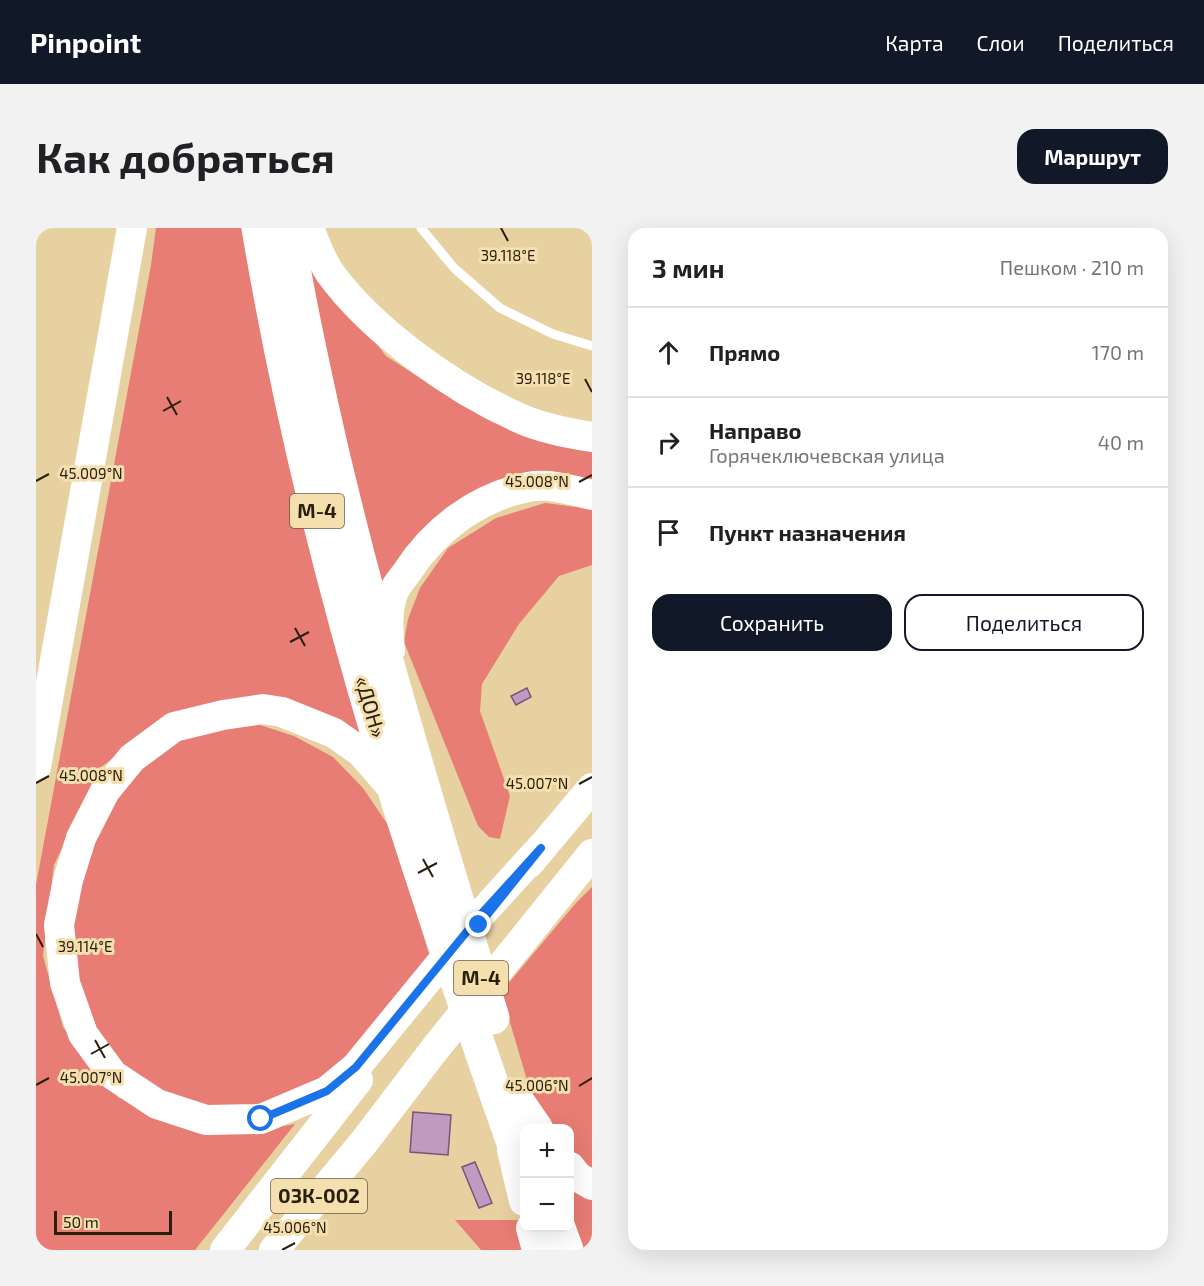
<!DOCTYPE html>
<html lang="ru">
<head>
<meta charset="utf-8">
<style>
	:root { --surface:#fff; --page:#f2f2f2; --text:#202124; --muted:#757577; --line:#e0e0e0; --accent:#111827 }
	body { margin:0; font-family:"Exo 2",sans-serif; background:var(--page); color:var(--text) }
	.controls { position:absolute; right:18px; bottom:18px; display:grid; overflow:hidden; border-radius:12px; box-shadow:0 6px 24px #0002 }
	.controls button { width:54px; height:54px; display:grid; place-items:center; padding:0; border:0; border-bottom:2px solid var(--line); background:var(--surface); color:var(--text); font:30px sans-serif }
	.scale { position:absolute; left:18px; bottom:15px; width:118px; box-sizing:border-box; padding-left:6px; border:3px solid #28200d; border-top:0; font-size:16px; line-height:21px; white-space:nowrap; color:#28200d; -webkit-text-stroke:4px #f5dfae; paint-order:stroke }
	.stop { position:absolute; width:18px; height:18px; margin:-14px; border:4px solid #1a73e8; border-radius:50%; background:#fff }
	.stop.end { background:#1a73e8; border-color:#fff; box-shadow:0 2px 6px #0008 }
	.list { margin:0; padding:0; list-style:none }
	h2 { display:flex; justify-content:space-between; align-items:center; height:78px; margin:0; padding:0 24px; font-size:26px }
	h2 small { font-size:20px; font-weight:400; color:var(--muted) }
	.list li { display:grid; grid-template-columns:39px 1fr auto; gap:18px; align-items:center; box-sizing:border-box; height:90px; padding:0 24px; border-top:2px solid var(--line) }
	.list b { display:block; font-size:22px; white-space:nowrap }
	.list p { margin:0; font-size:20px; white-space:nowrap; color:var(--muted) }
	.list em { font-size:20px; font-style:normal; color:var(--muted) }
	.actions { display:flex; gap:12px; padding:18px 24px }
	.actions a { flex:1; padding:14px 0; border:2px solid var(--accent); border-radius:18px; text-align:center; font-size:21px; color:var(--accent) }
	.actions .main { background:var(--accent); color:#fff }
	.icon { flex:none; width:33px; height:33px; fill:none; stroke:currentColor; stroke-width:2; stroke-linecap:round; stroke-linejoin:round }
	.map { position:relative; flex:none; width:556px; height:1022px; overflow:hidden; border-radius:18px }
	header { display:flex; align-items:center; gap:36px; box-sizing:border-box; height:84px; padding:0 30px; background:var(--accent); color:#fff }
	header strong { font-size:28px }
	nav { display:flex; gap:33px; margin-inline-start:auto; font-size:21px }
	.intro { display:flex; align-items:center; justify-content:space-between; box-sizing:border-box; height:144px; padding:0 36px }
	h1 { margin:0; font-size:42px }
	.button { padding:15px 27px; border-radius:18px; background:var(--accent); color:#fff; font-size:21px; font-weight:700 }
	main { display:flex; gap:36px; padding:0 36px }
	aside { flex:1; background:var(--surface); border-radius:18px; box-shadow:0 6px 24px #0002 }
	.map>svg:first-child { display:block }
	.forest { fill:#e77d74 }
	.building { fill:#c09bc0; stroke:#785578; stroke-width:1.5 }
	.lines { fill:none; stroke-linecap:round; stroke-linejoin:round }
	.lane { stroke:#fff; stroke-width:9 }
	.primary { stroke:#fff; stroke-width:30 }
	.highway { stroke:#fff; stroke-width:33 }
	.route { stroke:#1a73e8; stroke-width:8 }
	.ticks { fill:none; stroke:#28200d; stroke-width:2 }
	.labels { text-anchor:middle; stroke-width:6; stroke-linejoin:round; paint-order:stroke }
	.shield { fill:#f5dfae; stroke:#66593d; stroke-width:1.5 }
	.shield-label { font-size:20px; font-weight:bold; fill:#28200d }
	.street-label { font-size:21px; fill:#28200d; stroke:#f5dfae }
	.ticks-label { font-size:15px; text-anchor:middle; fill:#28200d; stroke:#f5dfae; stroke-width:6; stroke-linejoin:round; paint-order:stroke }
</style>
</head>
<body>
<header>
<strong>Pinpoint</strong>
<nav><a>Карта</a><a>Слои</a><a>Поделиться</a></nav>
</header>
<div class="intro"><h1>Как добраться</h1><a class="button">Маршрут</a></div>
<main>
<div class="map">
<svg width="556" height="1022" viewBox="0 0 556 1022">
	<rect width="100%" height="100%" fill="#e7d1a1"/>
	<g class="forest">
		<path d="M120,0h86l13,73 47,221 62,218 -44,-26 -154,3 -66,51 -46,97 -11,91 20,71 55,70 64,27 77,6 36,-6 -100,126h-159v-365l115,-620z"/>
		<path d="M265,0l22,47 63,81 79,51 101,39 26,2v35l-99,4 -114,106z"/>
		<path d="M509,275l47,6v56l-33,11 -40,48 -37,60 -2,27 30,85 -10,43 -11,-2 -11,-11 -74,-184 4,-23 12,-31 28,-40 48,-30z"/>
		<path d="M224,497l34,11 39,21 30,31 27,40 40,129 -69,87 -44,41 -59,22 -66,-1 -54,-24 -46,-52 -20,-61 2,-48 15,-70 25,-51 46,-51 48,-22z"/>
		<path d="M556,659v288l-22,-22v-25h-18l-20,-31 -31,-105 74,-88z"/>
		<path d="M534,950l22,20v52h-9l-13,-42z"/>
		<path d="M419,992h66l10,30h-50z"/>
	</g>
	<g class="building">
		<path d="M491,460l4,9 -15,8 -5,-9z"/>
		<path d="M377,884l38,3 -3,40 -38,-3z"/>
		<path d="M439,934l17,41 -13,5 -17,-41z"/>
	</g>
	<g class="lines">
		<path class="lane" d="M385,0l33,40 46,40 53,26 39,12"/>
		<g class="primary">
			<path d="M273,0c6,15 12,32 21,45 42,58 123,115 187,144 23,11 50,16 75,20"/>
			<path d="M354,422c-2,-17 -3,-43 4,-59 3,-7 9,-13 13,-19 28,-43 71,-75 121,-85 21,-4 44,3 64,8"/>
			<path d="M0,539l96,-539"/>
			<path d="M358,562l-33,-38 -27,-19 -52,-21 -19,-3 -40,6 -49,12 -42,31 -27,33 -24,47 -13,42 -9,45 6,58 18,51 30,41 44,29 49,16 55,-1 66,-28 29,-24 126,-154 59,-65"/>
			<path d="M493,635l63,-75"/>
			<path d="M482,871l20,29"/>
			<path d="M476,922l12,51"/>
			<path d="M534,939l8,10 14,8"/>
			<path d="M495,1000l6,22"/>
			<path d="M189,1022l133,-170"/>
			<path d="M238,1022l90,-108 70,-92 158,-196"/>
		</g>
		<g class="highway">
			<path d="M222,0c32,190 79,378 136,562 40,129 85,257 130,384"/>
			<path d="M251,0c45,269 127,530 206,790"/>
			<path d="M523,1000l8,22"/>
		</g>
	</g>
	<g class="lines">
		<path class="route" d="M225,891l66,-28 29,-24 126,-154 59,-65 -62,77"/>
	</g>
	<path class="ticks" d="M465,0l7,13M549,151l7,13M131,169l10,18M127,183l18,-10M0,253l13,-7M543,254l13,-7M259,400l10,18M254,414l19,-10M0,555l13,-7M543,556l13,-7M387,631l10,18M382,645l19,-10M0,706l7,13M59,812l10,18M55,826l18,-10M0,857l13,-7M543,858l13,-8M246,1022l13,-7"/>
	<g class="labels">
		<g class="shield">
			<rect x="254" y="266" width="54" height="34" rx="4.5"/>
			<rect x="418" y="733" width="54" height="34" rx="4.5"/>
			<rect x="235" y="951" width="96" height="34" rx="4.5"/>
		</g>
		<g class="shield-label">
			<text x="281" y="290">М-4</text>
			<text x="445" y="757">М-4</text>
			<text x="283" y="975">03К-002</text>
		</g>
		<g class="street-label">
			<text transform="translate(334 479) rotate(74)" y="7">«ДОН»</text>
		</g>
	</g>
	<g class="ticks-label">
		<text x="472" y="33">39.118°E</text>
		<text x="507" y="156">39.118°E</text>
		<text x="55" y="251">45.009°N</text>
		<text x="501" y="259">45.008°N</text>
		<text x="55" y="553">45.008°N</text>
		<text x="501" y="561">45.007°N</text>
		<text x="49" y="724">39.114°E</text>
		<text x="55" y="855">45.007°N</text>
		<text x="501" y="863">45.006°N</text>
		<text x="259" y="1005">45.006°N</text>
	</g>
</svg>
<div class="controls">
<button>+</button>
<button>−</button>
</div>
<div class="scale">50 m</div>
<div class="stop" style="left:225px;top:891px"></div>
<div class="stop end" style="left:443px;top:697px"></div>
</div>
<aside>
<h2>3 мин<small>Пешком · 210 m</small></h2>
<ul class="list">
<li><svg class="icon" aria-label="ahead" viewBox="0 0 24 24"><path d="M12 20V5M6 11l6-6 6 6"/></svg><div><b>Прямо</b></div><em>170 m</em></li>
<li><svg class="icon" aria-label="right" viewBox="0 0 24 24"><path d="M7 20v-9h11M14 6l5 5-5 5"/></svg><div><b>Направо</b><p>Горячеключевская улица</p></div><em>40 m</em></li>
<li><svg class="icon" aria-label="arrive" viewBox="0 0 24 24"><path d="M6 21V4h12l-3 4 3 4H6"/></svg><div><b>Пункт назначения</b></div></li>
</ul>
<div class="actions"><a class="main">Сохранить</a><a>Поделиться</a></div>
</aside>
</main>
</body>
</html>
